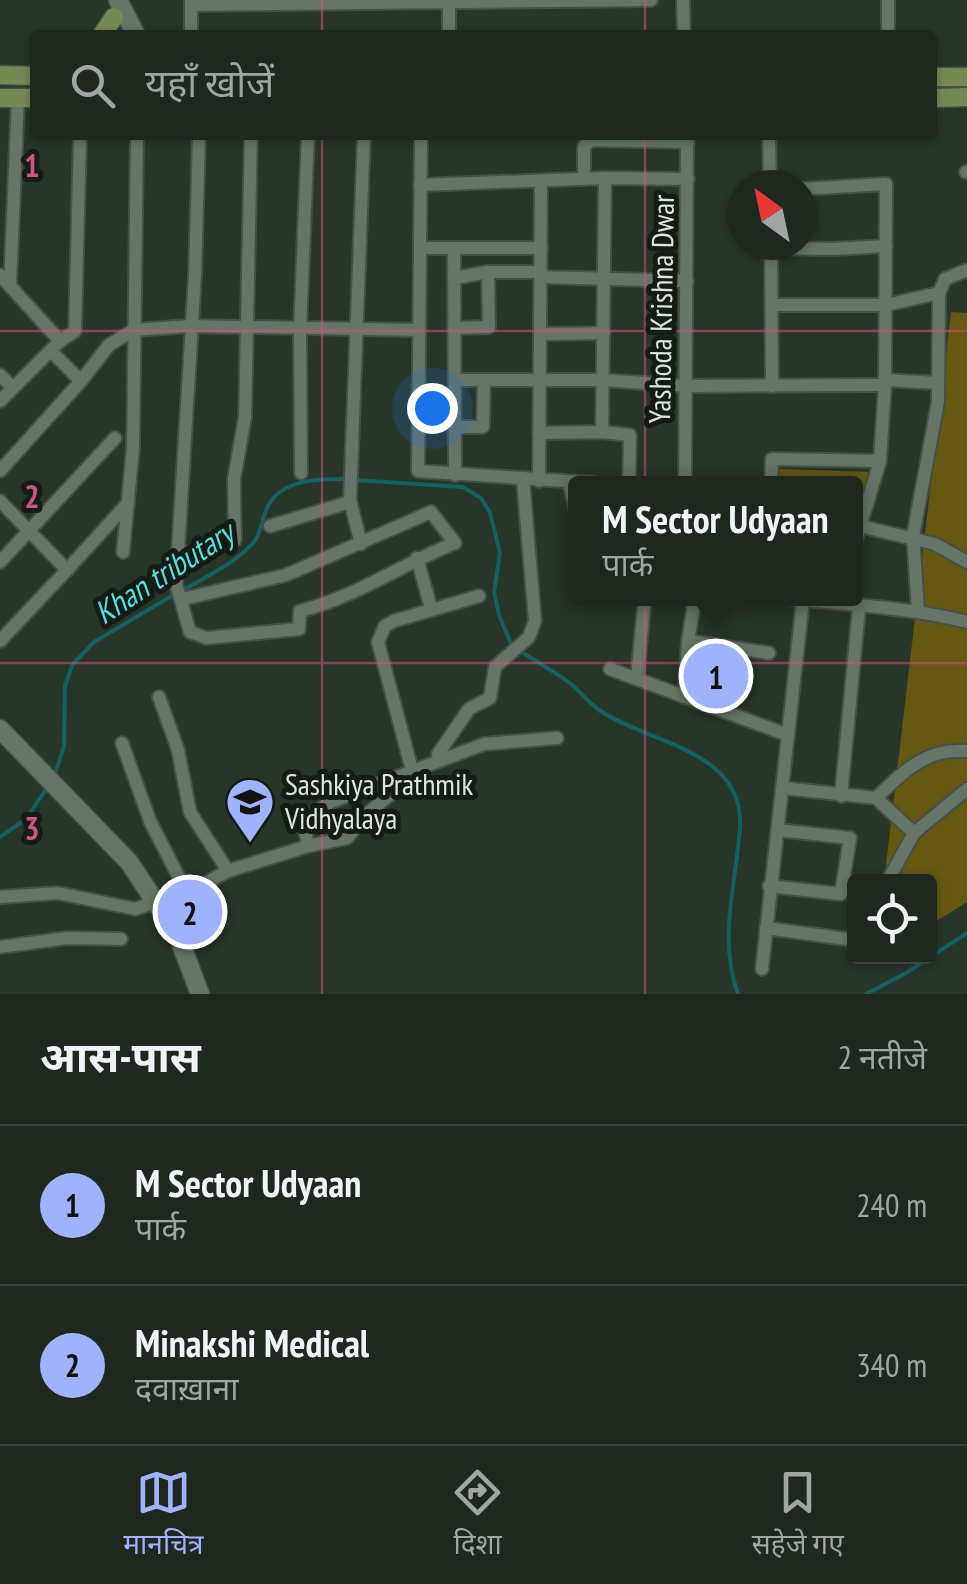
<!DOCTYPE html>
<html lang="hi">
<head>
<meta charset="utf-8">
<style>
	:root { --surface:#1e281f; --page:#263028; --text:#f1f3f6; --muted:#a1a6a4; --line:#3c443d; --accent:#9fb3fd }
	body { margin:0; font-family:"PT Sans Narrow","Noto Sans Devanagari",sans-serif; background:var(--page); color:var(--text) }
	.controls { position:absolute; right:30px; bottom:30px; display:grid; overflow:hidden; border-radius:10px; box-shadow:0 2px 8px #0004 }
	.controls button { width:90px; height:90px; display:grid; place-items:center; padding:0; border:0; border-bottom:2px solid var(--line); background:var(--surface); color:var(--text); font:50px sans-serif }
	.compass { position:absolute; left:727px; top:170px; width:90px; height:90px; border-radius:50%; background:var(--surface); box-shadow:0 2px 8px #0004; rotate:327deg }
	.you { position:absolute; left:432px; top:408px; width:35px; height:35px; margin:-25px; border:8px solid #fff; border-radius:50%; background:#1a73e8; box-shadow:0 0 0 15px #1a73e833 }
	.badge { display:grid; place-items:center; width:65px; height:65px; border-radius:50%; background:var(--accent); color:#111; font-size:32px; font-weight:700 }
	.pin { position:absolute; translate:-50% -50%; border:5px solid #fff; box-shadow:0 2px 10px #0006 }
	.popup { position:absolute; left:568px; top:476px; width:295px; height:130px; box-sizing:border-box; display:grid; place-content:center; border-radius:10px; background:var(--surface); filter:drop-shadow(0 2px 8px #0005); font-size:32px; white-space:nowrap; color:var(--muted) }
	.popup b { font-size:38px; color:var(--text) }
	.popup::after { content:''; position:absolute; left:50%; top:100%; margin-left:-20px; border:20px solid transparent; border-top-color:var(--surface) }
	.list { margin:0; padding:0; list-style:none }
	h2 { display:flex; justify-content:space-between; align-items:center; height:130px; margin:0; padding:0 40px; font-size:42px }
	h2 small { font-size:32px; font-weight:400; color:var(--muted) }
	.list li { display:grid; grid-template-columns:65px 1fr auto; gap:30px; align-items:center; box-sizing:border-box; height:160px; padding:0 40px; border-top:2px solid var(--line) }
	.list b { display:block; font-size:38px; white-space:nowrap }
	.list p { margin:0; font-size:32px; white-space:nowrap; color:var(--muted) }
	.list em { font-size:32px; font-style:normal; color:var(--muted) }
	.icon { flex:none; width:55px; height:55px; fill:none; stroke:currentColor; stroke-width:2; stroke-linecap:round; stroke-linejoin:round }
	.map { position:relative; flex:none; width:967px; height:994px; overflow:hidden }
	.search { position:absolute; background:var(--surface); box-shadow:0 2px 8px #0004; left:30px; right:30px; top:30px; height:110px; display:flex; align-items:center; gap:25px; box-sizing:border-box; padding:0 35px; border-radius:10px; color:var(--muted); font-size:38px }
	.sheet { height:450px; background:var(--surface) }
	nav { display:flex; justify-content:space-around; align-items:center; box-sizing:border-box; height:140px; border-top:2px solid var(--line); background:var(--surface); font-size:28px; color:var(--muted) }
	nav a { display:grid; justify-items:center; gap:5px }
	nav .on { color:var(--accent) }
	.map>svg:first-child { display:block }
	.green { fill:#665712 }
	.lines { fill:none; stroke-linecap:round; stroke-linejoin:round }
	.stream { stroke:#156061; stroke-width:4 }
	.minor-casing { stroke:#455046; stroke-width:16 }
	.tertiary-casing { stroke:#455046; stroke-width:21 }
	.secondary-casing { stroke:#455046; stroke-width:21 }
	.minor { stroke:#667567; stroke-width:12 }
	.tertiary { stroke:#667567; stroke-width:18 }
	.secondary { stroke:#768954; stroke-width:18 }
	.grid { fill:none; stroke:#ca5682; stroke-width:2.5; stroke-opacity:0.55 }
	.labels { text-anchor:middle; stroke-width:10; stroke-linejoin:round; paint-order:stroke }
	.street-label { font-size:30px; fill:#dde5dd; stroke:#151b15 }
	.poi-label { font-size:30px; fill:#dde5dd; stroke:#151b15; text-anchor:start }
	.water-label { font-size:32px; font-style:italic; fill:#55dddf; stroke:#151b15 }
	.grid-label { font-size:32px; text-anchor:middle; font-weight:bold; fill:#ca5682; stroke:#151b15; stroke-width:10; stroke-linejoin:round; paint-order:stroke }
</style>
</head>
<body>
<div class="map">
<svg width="967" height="994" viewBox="0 0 967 994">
	<rect width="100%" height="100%" fill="#283529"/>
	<g class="green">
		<path d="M951,312l16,1v589l-37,23v-43h-46z"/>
		<path d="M778,469l92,3 -14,44v-33h-79z"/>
		<path d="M702,656l36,2 -12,40 -27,-3z"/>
	</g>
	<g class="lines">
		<g class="stream">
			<path d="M354,480l109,7 18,11 9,15 10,40 -6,39 5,23 13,31"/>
			<path d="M183,590c25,-14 52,-27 71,-48 8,-10 8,-25 14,-36 14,-27 51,-27 77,-27"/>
			<path d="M520,651c17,11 35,21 51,33 10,8 18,19 28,26 49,34 146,39 141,118 -4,56 -22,111 -2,166"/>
			<path d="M54,777l10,-31 1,-60 7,-21 22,-23 81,-48"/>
			<path d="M0,837l26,-18 23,-34"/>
			<path d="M866,994l40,-21 61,-40"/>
		</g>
		<g class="minor-casing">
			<g id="minor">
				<path d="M449,0v35"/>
				<path d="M683,0l1,35"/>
				<path d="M888,0v35"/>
				<path d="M191,5l460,-5"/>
				<path d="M191,35v-35"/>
				<path d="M421,135l-3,336 176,12"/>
				<path d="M769,135l1,50"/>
				<path d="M966,172h1"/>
				<path d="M584,179v-32l6,-7 98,2"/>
				<path d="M420,185l185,-7 83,1"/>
				<path d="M802,189l84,-5 -1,201 -5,76 -24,79"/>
				<path d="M771,245l1,141"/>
				<path d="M420,248h121"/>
				<path d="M454,248l1,227"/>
				<path d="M771,248l62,1 53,-3"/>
				<path d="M0,275l60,66"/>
				<path d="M541,277l146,4"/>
				<path d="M454,278l34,-6h53"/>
				<path d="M10,286l8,-188"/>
				<path d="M773,305h113l53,-12"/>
				<path d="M454,328l35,-1 -1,-55"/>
				<path d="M540,334l64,-1"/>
				<path d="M0,375l13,13"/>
				<path d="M455,380h148l83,6 199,-1"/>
				<path d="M885,380l53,3"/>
				<path d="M81,381l28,-36 25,-15 56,-4 228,4"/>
				<path d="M0,401l60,-60 15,-10 5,-196"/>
				<path d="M455,427h28l1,-46"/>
				<path d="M602,432l3,-254"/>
				<path d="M539,433l63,-1 28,3 -1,48"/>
				<path d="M0,471l81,-90 -30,-30"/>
				<path d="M301,473l-1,-144 8,-194"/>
				<path d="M539,481l2,-299"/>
				<path d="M569,482l7,30"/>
				<path d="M685,483l2,-348"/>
				<path d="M771,483l1,-24 108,2"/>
				<path d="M0,501l67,69 -67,71"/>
				<path d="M270,526l80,-24"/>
				<path d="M860,526l75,18 32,18"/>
				<path d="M235,540l-1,-61 11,-62 6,-282"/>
				<path d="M361,544l-11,-44 14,-365"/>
				<path d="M123,552l10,-104 4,-313"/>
				<path d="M417,558l14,50"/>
				<path d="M0,562l115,-124"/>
				<path d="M67,570l61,-67"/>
				<path d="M787,598c60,7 121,9 180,24"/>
				<path d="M183,599l103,-24 145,-63 24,31c-53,21 -99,54 -155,68l-1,18 -93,9 -16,-6 -14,-48 19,-309 4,-140"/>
				<path d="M918,610l-5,-74 25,-134 1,-109 6,-14 22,-9"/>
				<path d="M688,641l81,12"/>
				<path d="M610,669l178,66"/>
				<path d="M637,677l8,-79"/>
				<path d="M159,697l19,53 12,62 38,59"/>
				<path d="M684,697l4,-56 7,-43"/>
				<path d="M122,743l28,78 40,78"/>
				<path d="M440,759l-2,-5 31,-45 21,-11 5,-31 34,-30 6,-16 -12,-141"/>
				<path d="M783,788l93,10 38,35 53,-44"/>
				<path d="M841,796l18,-188"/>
				<path d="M876,798c28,-27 50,-50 91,-47"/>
				<path d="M308,846l-5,-26 28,-18 153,-58 73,-6"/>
				<path d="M887,882l27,-49"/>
				<path d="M769,886l72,8 9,-56 -72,-8"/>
				<path d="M0,897l58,-4 77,16 22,-7"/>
				<path d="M167,919l44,-39 17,-9 80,-25 39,-8 20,-24 39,-33 6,-11 -34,-128 7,-16 9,-5 85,-25"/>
				<path d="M766,928l88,12"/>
				<path d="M0,947l67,-9 54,1"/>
				<path d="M762,969l41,-369"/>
			</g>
		</g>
		<g class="tertiary-casing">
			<g id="tertiary">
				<path d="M118,0l18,35"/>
				<path d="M0,729l129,133 49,74 22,58"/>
			</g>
		</g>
		<g class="secondary-casing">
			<g id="secondary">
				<path d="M102,35l12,-18"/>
				<path d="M0,75l35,1"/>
				<path d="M932,77h35"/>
				<path d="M0,98h35"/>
				<path d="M932,98l35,-1"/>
			</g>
		</g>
		<use href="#minor" class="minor"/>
		<use href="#tertiary" class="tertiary"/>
		<use href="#secondary" class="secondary"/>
	</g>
	<path class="grid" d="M322,0v35M645,0v35M322,135v859M645,135v859M0,331h967M0,663h967"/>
	<defs>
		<g id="school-pin" transform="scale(2.5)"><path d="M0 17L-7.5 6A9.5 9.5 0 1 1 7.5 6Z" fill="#9fb3fd" stroke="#151b15"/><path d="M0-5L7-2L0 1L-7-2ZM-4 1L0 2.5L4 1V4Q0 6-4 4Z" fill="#111"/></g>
	</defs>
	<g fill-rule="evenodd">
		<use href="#school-pin" x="250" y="802"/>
	</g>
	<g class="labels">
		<g class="street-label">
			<text transform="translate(662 309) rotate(-89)" y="10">Yashoda Krishna Dwar</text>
		</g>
		<g class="poi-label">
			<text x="285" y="795">Sashkiya Prathmik<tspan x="285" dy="34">Vidhyalaya</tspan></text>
		</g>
		<g class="water-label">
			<text transform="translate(164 573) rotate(-33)" y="11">Khan tributary</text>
		</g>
	</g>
	<g class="grid-label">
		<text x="32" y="177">1</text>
		<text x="32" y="508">2</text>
		<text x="32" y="840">3</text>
	</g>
</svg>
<div class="controls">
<button><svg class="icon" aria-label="locate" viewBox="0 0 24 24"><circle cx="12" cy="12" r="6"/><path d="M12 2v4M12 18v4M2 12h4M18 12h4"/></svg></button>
</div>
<svg class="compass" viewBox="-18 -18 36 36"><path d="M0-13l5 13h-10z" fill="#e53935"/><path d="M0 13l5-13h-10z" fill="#a1a6a4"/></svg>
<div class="you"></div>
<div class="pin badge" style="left:716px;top:676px">1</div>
<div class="popup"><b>M Sector Udyaan</b>पार्क</div>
<div class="pin badge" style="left:190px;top:912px">2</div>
<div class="search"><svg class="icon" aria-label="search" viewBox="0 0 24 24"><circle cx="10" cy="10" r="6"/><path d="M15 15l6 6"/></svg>यहाँ खोजें</div>
</div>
<section class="sheet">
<h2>आस-पास<small>2 नतीजे</small></h2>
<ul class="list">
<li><span class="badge">1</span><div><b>M Sector Udyaan</b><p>पार्क</p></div><em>240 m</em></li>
<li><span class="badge">2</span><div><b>Minakshi Medical</b><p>दवाख़ाना</p></div><em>340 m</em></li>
</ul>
</section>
<nav>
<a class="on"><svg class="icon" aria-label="map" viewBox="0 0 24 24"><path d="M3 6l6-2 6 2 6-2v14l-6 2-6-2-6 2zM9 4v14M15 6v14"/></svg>मानचित्र</a>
<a><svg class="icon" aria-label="directions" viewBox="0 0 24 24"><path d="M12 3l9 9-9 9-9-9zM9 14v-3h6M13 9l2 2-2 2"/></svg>दिशा</a>
<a><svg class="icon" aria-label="saved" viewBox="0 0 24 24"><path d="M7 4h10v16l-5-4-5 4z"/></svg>सहेजे गए</a>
</nav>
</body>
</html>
